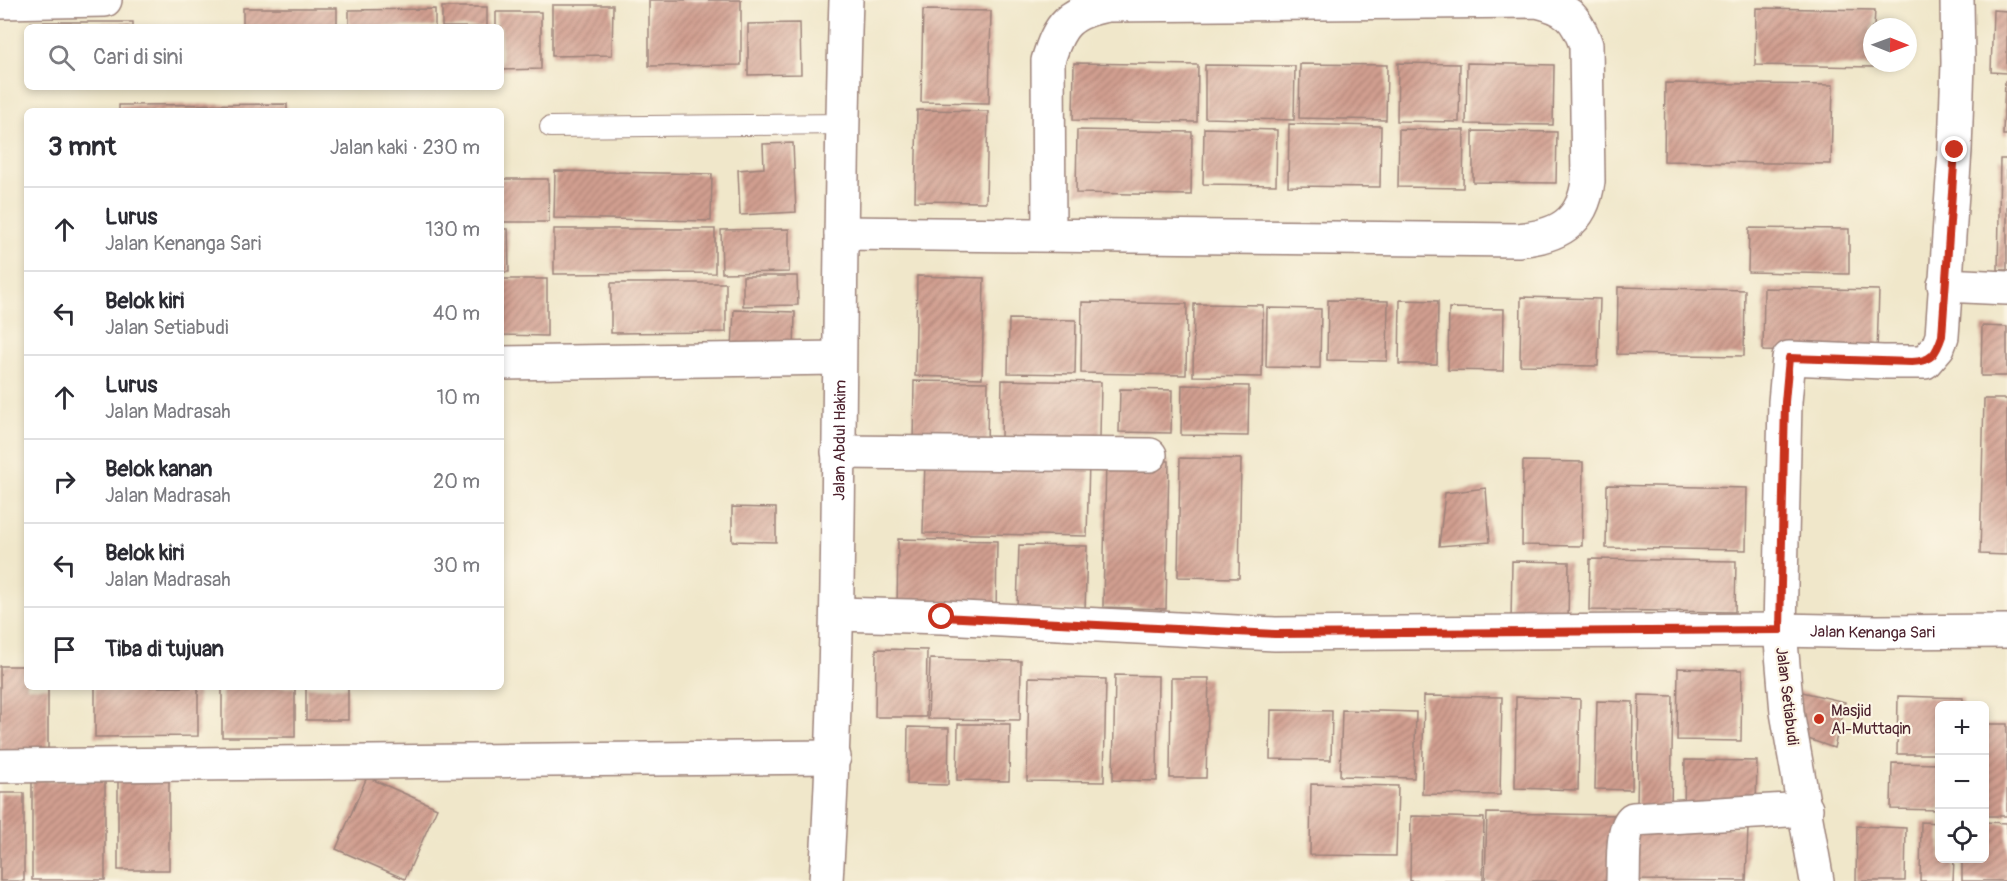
<!DOCTYPE html>
<html lang="id">
<head>
<meta charset="utf-8">
<style>
	:root { --surface:#fff; --page:#f2f2f3; --text:#2b2b33; --muted:#7c7c81; --line:#e1e1e2 }
	body { margin:0; font-family:Pangolin,sans-serif; background:var(--page); color:var(--text) }
	.controls { position:absolute; right:18px; bottom:18px; display:grid; overflow:hidden; border-radius:9px; box-shadow:0 3px 9px #0003 }
	.controls button { width:54px; height:54px; display:grid; place-items:center; padding:0; border:0; border-bottom:2px solid var(--line); background:var(--surface); color:var(--text); font:30px sans-serif }
	.compass { position:absolute; left:1863px; top:18px; width:54px; height:54px; border-radius:50%; background:var(--surface); box-shadow:0 3px 9px #0003; rotate:91deg }
	.stop { position:absolute; width:18px; height:18px; margin:-14px; border:4px solid #c8321e; border-radius:50%; background:#fff }
	.stop.end { background:#c8321e; border-color:#fff; box-shadow:0 2px 6px #0008 }
	.list { margin:0; padding:0; list-style:none }
	h2 { display:flex; justify-content:space-between; align-items:center; height:78px; margin:0; padding:0 24px; font-size:26px }
	h2 small { font-size:20px; font-weight:400; color:var(--muted) }
	.list li { display:grid; grid-template-columns:39px 1fr auto; gap:18px; align-items:center; box-sizing:border-box; height:84px; padding:0 24px; border-top:2px solid var(--line) }
	.list b { display:block; font-size:22px; white-space:nowrap }
	.list p { margin:0; font-size:20px; white-space:nowrap; color:var(--muted) }
	.list em { font-size:20px; font-style:normal; color:var(--muted) }
	.icon { flex:none; width:33px; height:33px; fill:none; stroke:currentColor; stroke-width:2; stroke-linecap:round; stroke-linejoin:round }
	.map { position:relative; flex:none; width:2007px; height:881px; overflow:hidden }
	.search { position:absolute; background:var(--surface); box-shadow:0 3px 9px #0003; left:24px; top:24px; width:480px; height:66px; display:flex; align-items:center; gap:15px; box-sizing:border-box; padding:0 21px; border-radius:9px; color:var(--muted); font-size:22px }
	.panel { position:absolute; background:var(--surface); box-shadow:0 3px 9px #0003; left:24px; top:108px; width:480px; height:582px; border-radius:9px }
	.map>svg:first-child { display:block }
	.building { fill:url(#building-hatch) }
	.lines { fill:none; stroke-linecap:round; stroke-linejoin:round }
	.lane-casing { stroke:#9d837a; stroke-width:22 }
	.street-casing { stroke:#9d837a; stroke-width:36 }
	.lane { stroke:#fff; stroke-width:20 }
	.street { stroke:#fff; stroke-width:33 }
	.route { stroke:#c8321e; stroke-width:8 }
	.poi-dot { fill:#c8321e; stroke:#fcf5e5; stroke-width:2 }
	.labels { text-anchor:middle; stroke-width:4.5; stroke-linejoin:round; paint-order:stroke }
	.street-label { font-size:16px; fill:#4a1f2b; stroke:#fcf5e5 }
	.poi-label { font-size:16px; fill:#4a1f2b; stroke:#fcf5e5; text-anchor:start }
</style>
</head>
<body>
<div class="map">
<svg width="2007" height="881" viewBox="0 0 2007 881">
	<defs>
		<pattern id="building-hatch" width="6" height="6" patternUnits="userSpaceOnUse" patternTransform="scale(1.5)"><rect width="6" height="6" fill="#d19f90"/><path d="M-1 1l2-2M0 6l6-6M5 7l2-2" fill="none" stroke="#ac8176"/></pattern>
	</defs>
	<rect width="100%" height="100%" fill="#fcf5e5"/>
	<filter id="ink" filterUnits="userSpaceOnUse"><feTurbulence type="fractalNoise" baseFrequency=".0167" numOctaves="2"/><feDisplacementMap in="SourceGraphic" scale="12" xChannelSelector="R" yChannelSelector="G"/><feConvolveMatrix kernelMatrix="1 2 1 2 8 2 1 2 1" color-interpolation-filters="sRGB"/></filter>
	<filter id="wash" filterUnits="userSpaceOnUse"><feTurbulence type="fractalNoise" baseFrequency=".008" numOctaves="4" result="noise"/><feDisplacementMap in="SourceGraphic" scale="24" xChannelSelector="R" yChannelSelector="G"/><feGaussianBlur stdDeviation="1.35" result="paint"/><feColorMatrix in="noise" values="0 0 0 0 0 0 0 0 0 0 0 0 0 0 0 0 0 1.4 0 .05"/><feComposite in="paint" operator="in"/></filter>
	<g filter="url(#wash)">
		<rect width="100%" height="100%" fill="#f0e7ca"/>
		<g id="blocks">
			<g class="building">
				<path d="M649,0h92v65l-92,1z"/>
				<path d="M552,5h61l-1,50 -60,1z"/>
				<rect x="442" y="7" width="45" height="20"/>
				<rect x="243" y="8" width="94" height="19"/>
				<path d="M1756,8l119,2 -1,17h-2l2,40 -119,-2z"/>
				<path d="M435,9v18h-86v-17z"/>
				<path d="M923,10l68,1 -2,92 -68,-1z"/>
				<path d="M1993,10l14,1v62l-16,-1z"/>
				<path d="M496,12h45v57l-40,1v-43h-5z"/>
				<rect x="31" y="22" width="102" height="5"/>
				<path d="M800,23l1,51 -53,1v-51z"/>
				<path d="M1074,63l124,2 -1,57 -124,-2z"/>
				<path d="M1398,63l62,1 -1,58 -62,-1z"/>
				<path d="M1467,63l87,2 -1,60 -87,-1z"/>
				<path d="M1300,64l87,1 -1,55 -87,-2z"/>
				<path d="M1205,65l90,1 -1,54 -89,-2z"/>
				<path d="M2005,81h2v54h-4z"/>
				<path d="M1665,83l168,2 -2,79 -167,-3z"/>
				<path d="M287,104v7h-168v-6z"/>
				<path d="M917,110l71,1 -2,91 -71,-1z"/>
				<path d="M1289,124l92,2 -1,61 -92,-1z"/>
				<path d="M1204,128l73,2 -1,55 -73,-1z"/>
				<path d="M1399,129l65,1 -1,58 -65,-1z"/>
				<path d="M1077,130l115,2 -1,63 -115,-2z"/>
				<path d="M1473,131l84,1 -1,51 -83,-1z"/>
				<path d="M793,143l3,69 -56,3 -2,-45 26,-2 -1,-24z"/>
				<path d="M2000,159h7v111h-9z"/>
				<path d="M555,171l157,3 -1,47 -157,-3z"/>
				<path d="M501,179h47l1,43h-48z"/>
				<path d="M1749,228l100,1v45l-101,-2z"/>
				<path d="M501,229h7l1,43h-8z"/>
				<path d="M554,229h161v44l-161,1z"/>
				<path d="M789,229v43l-67,1 -1,-43z"/>
				<path d="M743,276h54l1,29 -55,1z"/>
				<path d="M917,276l67,2 -2,100 -67,-2z"/>
				<path d="M501,279h46v57l-46,-1z"/>
				<path d="M611,283h115v49l-115,1z"/>
				<path d="M1618,287l127,3 -1,66 -127,-2z"/>
				<path d="M1764,288l115,2 -2,63 -114,-2z"/>
				<path d="M1521,297l79,2 -2,67 -78,-1z"/>
				<path d="M1328,300l60,1 -1,60 -60,-1z"/>
				<path d="M1400,300l38,1 -1,63h-38z"/>
				<path d="M1082,302l105,2 -1,71 -105,-2z"/>
				<path d="M1194,304l69,1 -1,72 -69,-1z"/>
				<path d="M1267,308l54,1 -1,59 -54,-1z"/>
				<path d="M1449,308l55,1 -1,62 -55,-1z"/>
				<path d="M734,310l61,2 -1,40 -62,-2z"/>
				<path d="M1009,319l67,1 -1,54 -67,-1z"/>
				<path d="M1982,326l25,1v49h-26z"/>
				<path d="M1002,380l99,2 -1,56 -99,-1z"/>
				<path d="M914,381l74,1 -1,67 -74,-2z"/>
				<path d="M1182,385l67,1 -1,50 -67,-1z"/>
				<path d="M1120,389l52,1 -1,43 -52,-1z"/>
				<path d="M1984,399h23v156l-27,-1z"/>
				<path d="M1180,458l61,1 -2,119 -61,-1z"/>
				<path d="M925,459l164,3 -2,74 -164,-3z"/>
				<path d="M1106,460l63,1 -3,148 -63,-2z"/>
				<path d="M1523,461l60,1 -1,84 -60,-1z"/>
				<path d="M1607,485l140,3 -1,62 -140,-2z"/>
				<path d="M1486,488l4,54 -51,4 6,-53z"/>
				<path d="M732,507l44,1v34l-44,-1z"/>
				<path d="M898,539l99,2 -1,74 -99,-2z"/>
				<path d="M1019,545l68,1 -2,64 -68,-1z"/>
				<path d="M1590,559l146,2 -1,51 -146,-2z"/>
				<path d="M1512,561l57,1 -1,61 -57,-1z"/>
				<path d="M876,649l51,1 -1,67h-51z"/>
				<path d="M930,659l91,2 -1,59 -92,-1z"/>
				<path d="M0,666h27v21h21v68h-48z"/>
				<path d="M1678,668l64,2 -1,71 -64,-1z"/>
				<path d="M1115,675l43,1 -1,105 -44,-1z"/>
				<path d="M1029,677l77,2 -2,103 -77,-1z"/>
				<path d="M1171,678h38l-3,100h-36z"/>
				<path d="M95,687h103v49l-103,1z"/>
				<rect x="222" y="687" width="73" height="50"/>
				<rect x="306" y="687" width="42" height="33"/>
				<path d="M1798,691l47,11 -11,46 -37,-13z"/>
				<path d="M1639,695l34,1 -2,112 -34,-1z"/>
				<path d="M1424,696l78,1 -2,98 -78,-1z"/>
				<path d="M1898,696l65,2v8h-23v48h-43z"/>
				<path d="M1516,697l64,2 -2,91 -63,-2z"/>
				<path d="M1597,701l36,1 -1,88 -37,-1z"/>
				<path d="M1271,710l61,1 -1,49 -61,-1z"/>
				<path d="M1342,710l74,2 -2,66 -74,-2z"/>
				<path d="M958,724h52l-1,57 -52,-1z"/>
				<rect x="1984" y="724" width="23" height="92"/>
				<path d="M908,727l41,1 -1,57 -41,-1z"/>
				<path d="M1685,760l72,1 -1,48 -72,-1z"/>
				<path d="M1892,763l48,1v46l-49,-1z"/>
				<path d="M367,777l70,31 -32,71 -69,-30z"/>
				<rect x="32" y="780" width="73" height="100"/>
				<rect x="118" y="781" width="51" height="89"/>
				<path d="M1311,784l87,2 -2,70 -86,-1z"/>
				<rect x="0" y="793" width="24" height="88"/>
				<path d="M1487,813l132,2 -1,66h-133z"/>
				<path d="M1411,816l73,2 -1,63h-73z"/>
				<path d="M1921,822l19,1v35h14l-1,23h-33z"/>
				<path d="M1984,822l23,1v58h-45v-23h22z"/>
				<path d="M1636,826l112,2 -2,53 -111,-1z"/>
				<path d="M1857,826l49,2 -1,53h-49z"/>
			</g>
		</g>
	</g>
	<g filter="url(#ink)">
		<use href="#blocks" fill-opacity="0" stroke="#9d837a" stroke-width="1.5"/>
		<g class="lines">
			<g class="lane-casing">
				<path id="lane" d="M550,127l292,-3"/>
			</g>
			<g class="street-casing">
				<g id="street">
					<path d="M0,2l105,-2"/>
					<path d="M841,233l677,7c39,-4 65,-16 70,-59l-2,-136c-10,-29 -20,-37 -49,-44l-429,4c-39,7 -49,19 -60,56l1,174"/>
					<path d="M1944,285l63,3"/>
					<path d="M501,363l338,-5"/>
					<path d="M838,452l312,3"/>
					<path id="s1" d="M838,614l105,3 332,17 505,-4 97,2 130,-1"/>
					<path d="M0,766l834,-9"/>
					<path id="s2" d="M826,881c18,-293 10,-587 20,-881"/>
					<path d="M1623,881c1,-15 -2,-53 10,-62l173,-10"/>
					<path d="M1817,881l-30,-169 -7,-82 5,-228 4,-44 94,4h42l13,-15 4,-11 13,-186 3,-87 -1,-63"/>
				</g>
			</g>
			<use href="#lane" class="lane"/>
			<use href="#street" class="street"/>
		</g>
	</g>
	<g class="lines" filter="url(#ink)">
		<path class="route" d="M942,617l333,17 505,-4 5,-228 4,-44 123,4c20,-1 24,-8 30,-26l13,-186"/>
	</g>
	<circle class="poi-dot" cx="1819" cy="719" r="6"/>
	<g class="labels">
		<g class="street-label">
			<text dy="6" stroke="none"><textPath href="#s2" startOffset="441">Jalan Abdul Hakim</textPath></text>
			<text dy="6" stroke="none"><textPath href="#s1" startOffset="1035">Jalan Kenanga Sari</textPath></text>
			<text transform="translate(1788 696) rotate(83)" y="6">Jalan Setiabudi</text>
		</g>
		<g class="poi-label">
			<text x="1831" y="716">Masjid<tspan x="1831" dy="18">Al-Muttaqin</tspan></text>
		</g>
	</g>
</svg>
<div class="controls">
<button>+</button>
<button>−</button>
<button><svg class="icon" aria-label="locate" viewBox="0 0 24 24"><circle cx="12" cy="12" r="6"/><path d="M12 2v4M12 18v4M2 12h4M18 12h4"/></svg></button>
</div>
<svg class="compass" viewBox="-18 -18 36 36"><path d="M0-13l5 13h-10z" fill="#e53935"/><path d="M0 13l5-13h-10z" fill="#7c7c81"/></svg>
<div class="stop" style="left:942px;top:617px"></div>
<div class="stop end" style="left:1955px;top:150px"></div>
<div class="search"><svg class="icon" aria-label="search" viewBox="0 0 24 24"><circle cx="10" cy="10" r="6"/><path d="M15 15l6 6"/></svg>Cari di sini</div>
<section class="panel">
<h2>3 mnt<small>Jalan kaki · 230 m</small></h2>
<ul class="list">
<li><svg class="icon" aria-label="ahead" viewBox="0 0 24 24"><path d="M12 20V5M6 11l6-6 6 6"/></svg><div><b>Lurus</b><p>Jalan Kenanga Sari</p></div><em>130 m</em></li>
<li><svg class="icon" aria-label="left" viewBox="0 0 24 24"><path d="M17 20v-9H6M10 6l-5 5 5 5"/></svg><div><b>Belok kiri</b><p>Jalan Setiabudi</p></div><em>40 m</em></li>
<li><svg class="icon" aria-label="ahead" viewBox="0 0 24 24"><path d="M12 20V5M6 11l6-6 6 6"/></svg><div><b>Lurus</b><p>Jalan Madrasah</p></div><em>10 m</em></li>
<li><svg class="icon" aria-label="right" viewBox="0 0 24 24"><path d="M7 20v-9h11M14 6l5 5-5 5"/></svg><div><b>Belok kanan</b><p>Jalan Madrasah</p></div><em>20 m</em></li>
<li><svg class="icon" aria-label="left" viewBox="0 0 24 24"><path d="M17 20v-9H6M10 6l-5 5 5 5"/></svg><div><b>Belok kiri</b><p>Jalan Madrasah</p></div><em>30 m</em></li>
<li><svg class="icon" aria-label="arrive" viewBox="0 0 24 24"><path d="M6 21V4h12l-3 4 3 4H6"/></svg><div><b>Tiba di tujuan</b></div></li>
</ul>
</section>
</div>
</body>
</html>
